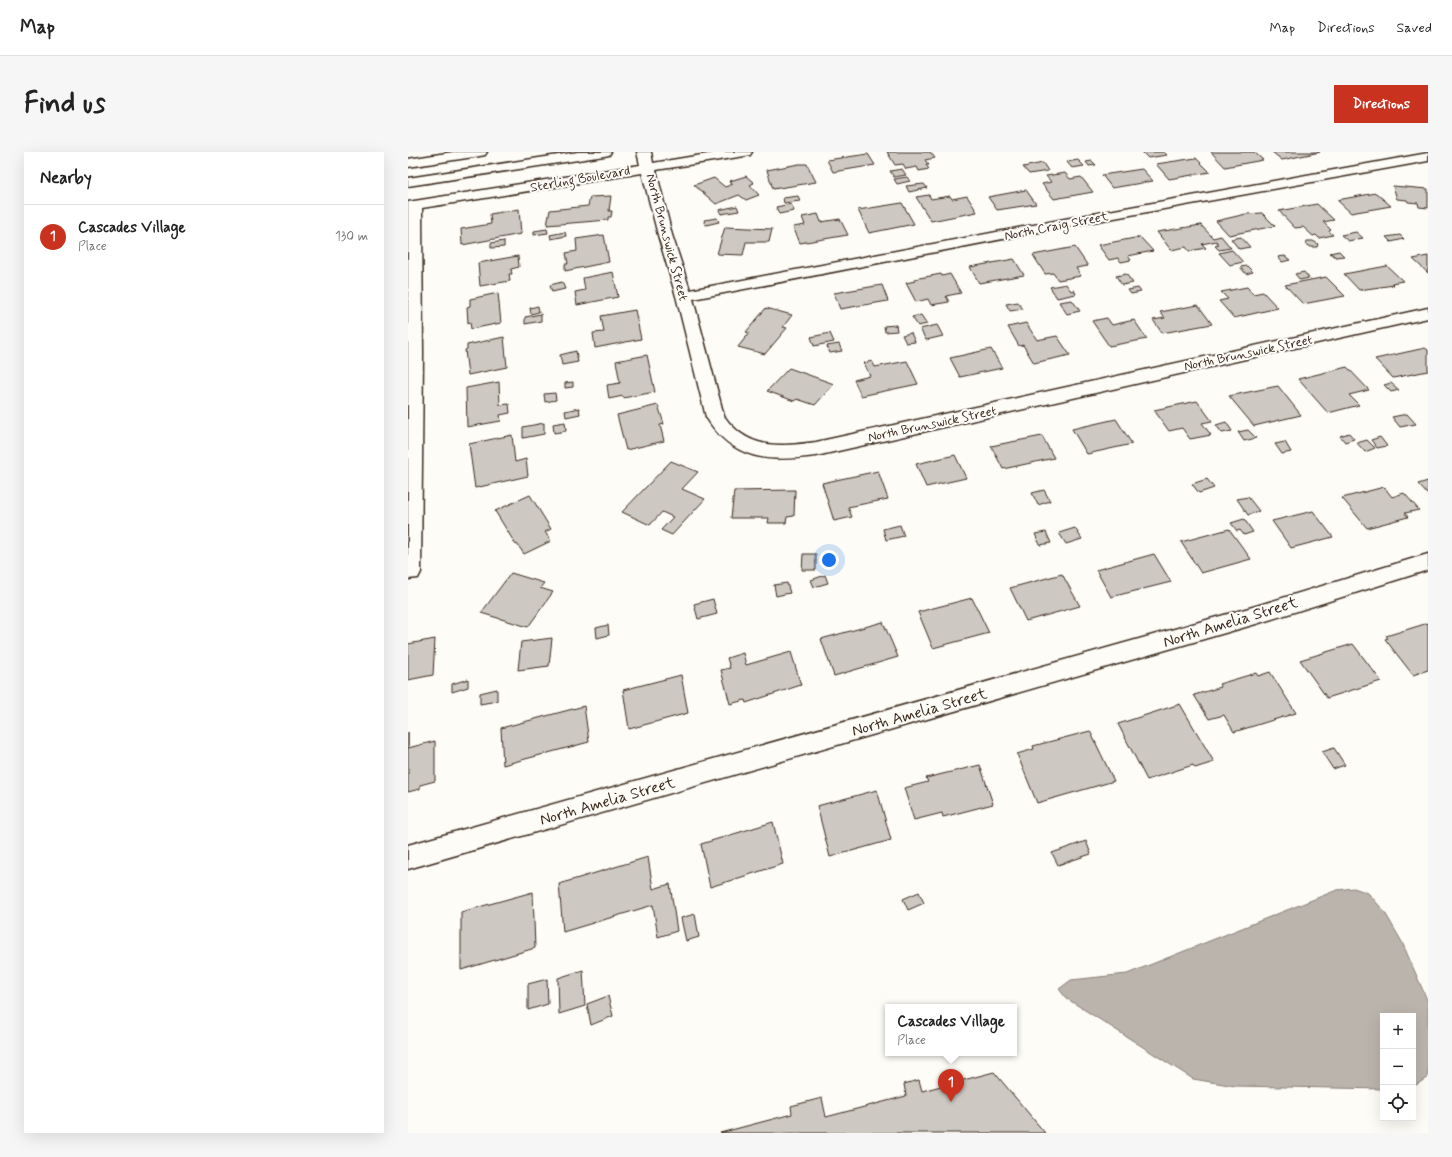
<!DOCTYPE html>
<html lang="en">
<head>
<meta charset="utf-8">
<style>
	:root { --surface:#fff; --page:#f6f6f6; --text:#222; --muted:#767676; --line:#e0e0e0; --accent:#c8321e }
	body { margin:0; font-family:Mynerve,sans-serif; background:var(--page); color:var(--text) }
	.controls { position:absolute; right:12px; bottom:12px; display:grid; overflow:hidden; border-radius:0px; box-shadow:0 4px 16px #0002 }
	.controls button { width:36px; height:36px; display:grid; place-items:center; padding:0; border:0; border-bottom:1px solid var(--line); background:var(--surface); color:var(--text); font:20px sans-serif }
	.you { position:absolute; left:421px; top:408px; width:14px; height:14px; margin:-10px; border:3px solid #fff; border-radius:50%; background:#1a73e8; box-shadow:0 0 0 6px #1a73e833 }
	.badge { display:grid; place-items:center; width:26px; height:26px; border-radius:50%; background:var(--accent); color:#fff; font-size:13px; font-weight:700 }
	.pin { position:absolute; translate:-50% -33px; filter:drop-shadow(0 1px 2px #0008) }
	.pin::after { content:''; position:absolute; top:21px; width:14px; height:12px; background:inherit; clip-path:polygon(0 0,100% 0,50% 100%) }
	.popup { position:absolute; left:477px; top:852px; width:132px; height:52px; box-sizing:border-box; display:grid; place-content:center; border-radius:0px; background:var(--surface); filter:drop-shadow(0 1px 3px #0005); font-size:13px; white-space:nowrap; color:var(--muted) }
	.popup b { font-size:15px; color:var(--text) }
	.popup::after { content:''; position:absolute; left:50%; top:100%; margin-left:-8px; border:8px solid transparent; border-top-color:var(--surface) }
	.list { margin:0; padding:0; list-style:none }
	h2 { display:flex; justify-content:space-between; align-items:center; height:52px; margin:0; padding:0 16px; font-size:17px }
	h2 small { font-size:13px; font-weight:400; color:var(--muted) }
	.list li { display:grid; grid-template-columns:26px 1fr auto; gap:12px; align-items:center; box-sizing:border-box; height:64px; padding:0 16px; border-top:1px solid var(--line) }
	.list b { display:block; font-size:15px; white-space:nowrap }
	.list p { margin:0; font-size:13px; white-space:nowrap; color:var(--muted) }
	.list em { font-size:13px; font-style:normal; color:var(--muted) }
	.icon { flex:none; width:22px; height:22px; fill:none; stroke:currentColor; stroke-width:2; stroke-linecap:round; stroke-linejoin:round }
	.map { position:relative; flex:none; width:1020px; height:981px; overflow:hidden; border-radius:0px }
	header { display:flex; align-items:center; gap:24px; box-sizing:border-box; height:56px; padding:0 20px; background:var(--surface); border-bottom:1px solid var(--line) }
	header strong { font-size:19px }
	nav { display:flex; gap:22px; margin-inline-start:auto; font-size:14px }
	.intro { display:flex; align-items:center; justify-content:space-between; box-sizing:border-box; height:96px; padding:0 24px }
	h1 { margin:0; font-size:28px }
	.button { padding:10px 18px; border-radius:0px; background:var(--accent); color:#fff; font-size:14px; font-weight:700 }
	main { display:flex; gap:24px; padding:0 24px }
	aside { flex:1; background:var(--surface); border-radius:0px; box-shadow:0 4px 16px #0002 }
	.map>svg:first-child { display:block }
	.water { fill:#bbb4ad; stroke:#887d74 }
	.building { fill:#cdc8c2; stroke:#3b2a1e }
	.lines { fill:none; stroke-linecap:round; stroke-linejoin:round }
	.minor-casing { stroke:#3b2a1e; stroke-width:3 }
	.major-casing { stroke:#3b2a1e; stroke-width:3 }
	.minor { fill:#fdfcf7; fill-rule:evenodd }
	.major { fill:#fdfcf7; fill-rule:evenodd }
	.labels { text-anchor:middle; stroke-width:4; stroke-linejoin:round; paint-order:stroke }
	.far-street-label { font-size:13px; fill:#3b2a1e; stroke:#fdfcf7 }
	.street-label { font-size:16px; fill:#3b2a1e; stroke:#fdfcf7 }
</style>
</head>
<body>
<header>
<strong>Map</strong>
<nav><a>Map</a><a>Directions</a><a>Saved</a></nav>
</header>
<div class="intro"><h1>Find us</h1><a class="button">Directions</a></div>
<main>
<aside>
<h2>Nearby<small></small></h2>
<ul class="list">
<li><span class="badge">1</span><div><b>Cascades Village</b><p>Place</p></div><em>130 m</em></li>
</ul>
</aside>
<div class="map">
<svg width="1020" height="981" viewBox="0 0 1020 981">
	<rect width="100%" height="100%" fill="#fdfcf7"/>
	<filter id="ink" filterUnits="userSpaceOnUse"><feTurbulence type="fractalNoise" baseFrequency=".025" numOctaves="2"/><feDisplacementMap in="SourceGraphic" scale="8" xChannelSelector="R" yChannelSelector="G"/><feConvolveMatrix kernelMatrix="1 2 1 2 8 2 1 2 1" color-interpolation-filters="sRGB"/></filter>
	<g filter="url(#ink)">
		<path class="water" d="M946,736l14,5 16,18 18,31 26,60v75l-15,10v-71h-30v73l-148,-3 -42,-7 -127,-81 -7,-9 12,-9 56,-6 210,-84z"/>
		<g class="building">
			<path d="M479,0h43l5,6 -10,2 4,5h-3l3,4 -10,2 -2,-4 -11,2 -3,-5 -8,1z"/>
			<path d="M734,0h22l3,3 -19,3z"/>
			<path d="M803,0h43l9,8 -38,7z"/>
			<path d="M864,0h48l-38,8z"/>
			<path d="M460,2l7,11 -42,7 -6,-12z"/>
			<path d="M788,6l14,14 -41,7 -13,-15z"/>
			<path d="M670,8l6,6 -12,2 -5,-6z"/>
			<path d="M684,9l4,4 -7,1 -3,-4z"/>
			<path d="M635,11l5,8 -19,3 -6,-7z"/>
			<path d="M391,12h8l9,18 -43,7 -6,-19z"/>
			<path d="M494,17l4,6 -12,2 -4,-6z"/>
			<path d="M734,17l11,12 -41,7 -10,-13z"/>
			<path d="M657,21l5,6 11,-2 12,15 -39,7 -12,-15 9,-2 -5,-6z"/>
			<path d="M338,24l8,7 -4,2 9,10 -13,5 -7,-5 -23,9 -22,-19 20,-7 11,9 8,-3 -3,-3z"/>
			<path d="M499,25l3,4 -13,3 -3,-5z"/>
			<path d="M516,32l3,4 -18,4 -3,-6z"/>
			<path d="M985,34l35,3v19l-9,-1 -1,-4 -10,-1 -1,-2 -10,-1z"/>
			<path d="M618,38l10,14 -39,6 -9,-13z"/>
			<path d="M968,41l15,13 -40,7 -14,-13z"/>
			<path d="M521,43l2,4 19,-3 2,3 15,-3 10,16 -46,9 -15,-24z"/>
			<path d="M203,44l-2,15h3l-1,6h-3v3l-61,5 3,-15 38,-4 2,-9z"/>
			<path d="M390,44l2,5 -16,2 -1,-5z"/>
			<path d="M494,51l12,21 -45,9 -11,-23z"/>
			<path d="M383,52l3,7 -15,3 -3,-7z"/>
			<path d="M909,52l17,16 -11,2 8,8 -2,1 4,4 -14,3 -3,-3 -3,1 -10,-9 -8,1 -16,-17z"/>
			<path d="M329,54l2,5 -18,3 -2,-4z"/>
			<path d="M111,57l2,25 -59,11 -1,-16 30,-5 -1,-10z"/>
			<path d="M854,61l13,13 -46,9 -13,-14 30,-7z"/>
			<path d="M410,62l3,8 19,-3 8,16 -48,8 -7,-16 12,-2 -3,-8z"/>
			<path d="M309,66l2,4 -13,3 -2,-5z"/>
			<path d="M793,73l12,13 8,-2 10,12 -12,2 -4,-4 4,-1 -3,-4 -14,3 4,4 -17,3 -3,-4 -15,3 -14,-18z"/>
			<path d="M317,75l47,2 -3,13h-23l-3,13 -26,-1z"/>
			<path d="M139,77l1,4 -14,2v-4z"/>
			<path d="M157,80l1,4 -15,3 -1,-4z"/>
			<path d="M948,80l7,6 -15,3 -7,-6z"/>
			<path d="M196,83l5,27 -44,9v-7h3l-2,-11 11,-2 -1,-12z"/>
			<path d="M992,83l4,4 -13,3 -5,-5z"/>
			<path d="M732,85l13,14 -25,5 3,4 -10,2 -3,-4 -9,2 -11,-15z"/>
			<path d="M833,85l9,10 -11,2 -8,-10z"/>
			<path d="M96,89v6l-13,1v-5z"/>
			<path d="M899,89h6l5,3 -1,3h-6l-5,-3z"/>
			<path d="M667,95l13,19 -12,2 5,8 -23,4 -5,-7 -8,1 -12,-19z"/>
			<path d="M824,98l11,12 -13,3 -11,-12z"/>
			<path d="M931,99l5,5 -8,1 -6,-4z"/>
			<path d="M110,104l1,11 -8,2 1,5h-3l1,7 -30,5 -2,-23z"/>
			<path d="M877,104l5,4 -8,2 -4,-5z"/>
			<path d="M1020,104v17l-15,-14z"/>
			<path d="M606,107l10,16 -45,8 -9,-16z"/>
			<path d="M839,114l6,6 -7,2 -6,-7z"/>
			<path d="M979,114l16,15 -11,2 2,2 -35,5 -15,-16z"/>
			<path d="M205,120l5,25 -41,8 -2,-13 10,-2 -2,-12z"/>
			<path d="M896,120l5,6 -9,2 -5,-6z"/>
			<path d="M533,122l1,2 8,-2 11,19 -15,3 3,6 -18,3 -3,-6 -12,3 -10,-19 9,-2 -1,-2z"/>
			<path d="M718,122l7,9 -11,2 -6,-9z"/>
			<path d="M918,125l19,19 -42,8 -18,-19z"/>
			<path d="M154,130l3,7 -13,3 -2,-7z"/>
			<path d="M658,132l5,7 3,-1 2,4 -19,4 -7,-11z"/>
			<path d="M474,133l6,16 -48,8 -6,-16z"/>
			<path d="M839,135l6,7 10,-2 15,16 -44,10 -15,-17 9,-2 -7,-7z"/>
			<path d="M730,136l3,4 -10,2 -3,-4z"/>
			<path d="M90,141l3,30 -30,6 -1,-7 -2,1 -1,-16 3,-1v-7z"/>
			<path d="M664,148l8,11 -13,3 -8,-12z"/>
			<path d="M610,150l5,7 -13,2 -4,-7z"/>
			<path d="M790,153l14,19 -50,9 -9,-13 12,-2 -5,-6z"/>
			<path d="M130,154l1,6 -8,2 -1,-6z"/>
			<path d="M358,156l26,7 -9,12 4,1 -22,26 -27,-7 11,-14 -3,-1z"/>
			<path d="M227,158l6,29 -46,9 -2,-15 11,-1 -3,-16z"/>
			<path d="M133,162v7l-16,3v-7z"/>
			<path d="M513,163l6,9 -9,2 -6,-9z"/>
			<path d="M699,166l5,7 22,-5 13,19 -38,7 -17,-25z"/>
			<path d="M618,171l11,17 20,-4 13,19 -36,8 -11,-18 -4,1 -11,-19z"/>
			<path d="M488,173l1,6 -12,1 -1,-6z"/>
			<path d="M529,173l6,11 -17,4 -6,-11z"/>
			<path d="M422,181l4,9 -20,4 -3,-9z"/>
			<path d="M503,181l4,9 -9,1 -4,-8z"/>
			<path d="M96,185l3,30 -39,8 -3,-25 2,-1v-4z"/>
			<path d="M431,192l3,7 -12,2 -3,-7z"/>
			<path d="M1017,196l3,2v21l-35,7 -18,-19z"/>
			<path d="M583,197l11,19 -42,9 -10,-19z"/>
			<path d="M168,199l2,11 -16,3 -2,-10z"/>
			<path d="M239,203l8,37 -32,6v-2l-14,3 -2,-14 13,-2 -4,-22z"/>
			<path d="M464,209l3,6 32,-6 11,23 -57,12 -7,-16 16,-4 -6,-13z"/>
			<path d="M939,215l22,23 -20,5 10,10 -31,8 -30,-34z"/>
			<path d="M381,216l45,16 -19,21 -18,-6 -3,2 -27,-10z"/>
			<path d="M91,230l1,23 9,-1 1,9 -10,2 1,6 -34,6 -1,-39z"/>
			<path d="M165,230v5l-8,1v-5z"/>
			<path d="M983,231l8,7 -8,2 -7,-7z"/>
			<path d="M870,234l23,29 -47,11 -25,-30z"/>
			<path d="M147,241l1,7 -11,2 -1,-8z"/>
			<path d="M789,249l15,20 -10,2 9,12 -21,4 -8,-11 -13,3 -15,-21z"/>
			<path d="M250,253l6,19 -4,1 4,16 -38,9 -9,-35z"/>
			<path d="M171,256l1,6 -14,3 -1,-6z"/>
			<path d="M999,262l9,10 -16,3 -8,-10z"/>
			<path d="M708,267l16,25 -45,10 -15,-25z"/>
			<path d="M157,270l1,9 -12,2 -1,-9z"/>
			<path d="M818,270l6,9 -10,2 -6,-8z"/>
			<path d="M136,271v11l-21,4v-11z"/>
			<path d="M840,278l8,8 -12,3 -6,-9z"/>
			<path d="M941,281l5,6 -9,3 -5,-6z"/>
			<path d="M104,283l3,27 11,-3 2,17 -53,12 -6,-44z"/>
			<path d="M634,284l12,22 -51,11 -12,-23z"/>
			<path d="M972,285l7,9 -10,2 -6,-8z"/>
			<path d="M959,288l8,8 -10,4 -8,-9z"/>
			<path d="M877,290l6,10 -9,2 -7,-10z"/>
			<path d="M547,303l11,23 -40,9 -10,-23z"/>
			<path d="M263,309l27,11 -16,17 23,10 -33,36 -11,-5 12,-13 -11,-5 -12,13 -28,-13z"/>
			<path d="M470,319l10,28 -40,8 4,10 -18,4 -12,-38z"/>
			<path d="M799,327l7,9 -15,5 -7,-9z"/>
			<path d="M1020,329v14l-10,-11z"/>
			<path d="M976,335l8,10 12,-4 15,17 -14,3 3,4 -41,11 -25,-30z"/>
			<path d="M387,338l-1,26 -7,1 -1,6h-18l1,-5h-38l3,-27z"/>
			<path d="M636,338l6,11 -12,4 -6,-12z"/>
			<path d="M122,343l21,34 -6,3 6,9 -27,13 -7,-10 -1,1 -21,-34z"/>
			<path d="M840,345l11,14 -11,4 -11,-16z"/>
			<path d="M905,359l20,26 -42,11 -19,-27z"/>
			<path d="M836,367l9,13 -9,3 -4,-5 -3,1 -6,-8z"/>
			<path d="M492,373l4,11 -18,4 -3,-11z"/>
			<path d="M667,376l7,11 -16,5 -7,-11z"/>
			<path d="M821,377l22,30 -50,14 -20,-31z"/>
			<path d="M638,380l5,11 -11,2 -5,-11z"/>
			<path d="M395,402h13v16h-14z"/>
			<path d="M746,402l17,28 -60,15 -15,-27z"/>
			<path d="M103,421l33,10 -4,5 13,4 -25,35 -47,-14z"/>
			<path d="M654,422l18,32 -54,15 -16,-33z"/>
			<path d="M417,423l3,8 -14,4 -3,-7z"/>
			<path d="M379,431l3,10 -14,3 -2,-11z"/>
			<path d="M564,446l17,35 -56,15 -15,-36z"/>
			<path d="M305,447l4,15 -19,5 -4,-15z"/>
			<path d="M475,470l15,35 -64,19 -13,-37z"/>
			<path d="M1020,471v47l-15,5 -28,-36 3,-1 -2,-2z"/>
			<path d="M200,473l1,10 -12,3 -1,-10z"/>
			<path d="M144,486l-3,28 -31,4 3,-28z"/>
			<path d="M27,487l-2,36 -25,5v-36z"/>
			<path d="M945,492l28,37 -54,17 -27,-38z"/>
			<path d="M383,500l10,33 -55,18 -1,-3 -15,4 -9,-34 9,-2 -3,-10 16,-5 3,12z"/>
			<path d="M862,520l26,41 -62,19 -10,-17 -15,4 -15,-24 27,-8 -2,-3 37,-11 2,3z"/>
			<path d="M273,523l7,38 -59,16 -6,-39z"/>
			<path d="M60,527v8l-16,5v-8z"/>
			<path d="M89,537v12l-17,3v-11z"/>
			<path d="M772,552l34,58 -19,6 -2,-3 -46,15 -29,-56z"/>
			<path d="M176,554l5,36 -86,23 -2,-37z"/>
			<path d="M682,579l24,50 -77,22 -20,-49 17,-5 -1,-3z"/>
			<path d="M0,580v16l27,-7v40l-15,4v4l-12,3z"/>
			<path d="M926,596l11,17 -12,4 -11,-17z"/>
			<path d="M572,613l13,39 -50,13 -1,-4 -28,7 -10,-32 24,-6 -2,-4z"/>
			<path d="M469,638l14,50 -61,17 -13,-51z"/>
			<path d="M365,670l10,42 -73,23 -9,-43z"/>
			<path d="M678,689l5,13 -33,11 -6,-12z"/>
			<path d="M240,705l5,32 17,-5 7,47 -19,6 -5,-32 -90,27 -4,-48z"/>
			<path d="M125,740l2,56 -74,22v-58z"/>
			<path d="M511,740l5,11 -16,7 -5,-11z"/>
			<path d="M287,762l4,23 -13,4 -5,-23z"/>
			<path d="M175,818l2,36 -26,8 -1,-36z"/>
			<path d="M139,827l1,25 -20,6v-26z"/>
			<path d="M200,844l5,20 -22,9 -4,-21z"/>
			<path d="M586,920l51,61h-325l72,-19 -1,-8 31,-8 4,19 80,-21 -2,-12 15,-4 3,11z"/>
		</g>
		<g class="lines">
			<g class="minor-casing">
				<g id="minor">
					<path d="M229,0h14l2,11 67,-11h32l-2,3 -5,1 -89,14 16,65 18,55 380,-72 358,-65v8l-358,65 -377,73 31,117c24,34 55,31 92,26l612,-134v10l-612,138c-47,6 -83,5 -110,-39l-30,-121 -18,-61 -16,-62 -220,35 1,146 -2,218 -3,6 -10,1v-377l232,-37z"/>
					<path d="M1020,402v16l-172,54 -848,245v-24l848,-239z"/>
				</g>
			</g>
			<g class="major-casing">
				<g id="major">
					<path d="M45,0h34l-2,3 -5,1 -72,11v-8z"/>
					<path d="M170,0h33l-2,3 -5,1 -196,30v-8z"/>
				</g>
			</g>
			<use href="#minor" class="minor"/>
			<use href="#major" class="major"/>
		</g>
	</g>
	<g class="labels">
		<g class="far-street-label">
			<text transform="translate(172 26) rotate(-10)" y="5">Sterling Boulevard</text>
			<text transform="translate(648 73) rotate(-11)" y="5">North Craig Street</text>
			<text transform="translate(260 85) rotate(75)" y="5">North Brunswick Street</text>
			<text transform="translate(840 200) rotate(-12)" y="5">North Brunswick Street</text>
			<text transform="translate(524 271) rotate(-12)" y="5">North Brunswick Street</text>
		</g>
		<g class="street-label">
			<text transform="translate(822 469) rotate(-17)" y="6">North Amelia Street</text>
			<text transform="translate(511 559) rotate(-16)" y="6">North Amelia Street</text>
			<text transform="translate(199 648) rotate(-16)" y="6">North Amelia Street</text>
		</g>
	</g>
</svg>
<div class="controls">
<button>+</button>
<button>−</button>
<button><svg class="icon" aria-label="locate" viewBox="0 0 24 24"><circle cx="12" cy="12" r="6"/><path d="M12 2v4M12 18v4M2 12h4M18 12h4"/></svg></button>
</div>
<div class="you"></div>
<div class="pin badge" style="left:543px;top:950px">1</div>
<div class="popup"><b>Cascades Village</b>Place</div>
</div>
</main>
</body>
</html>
